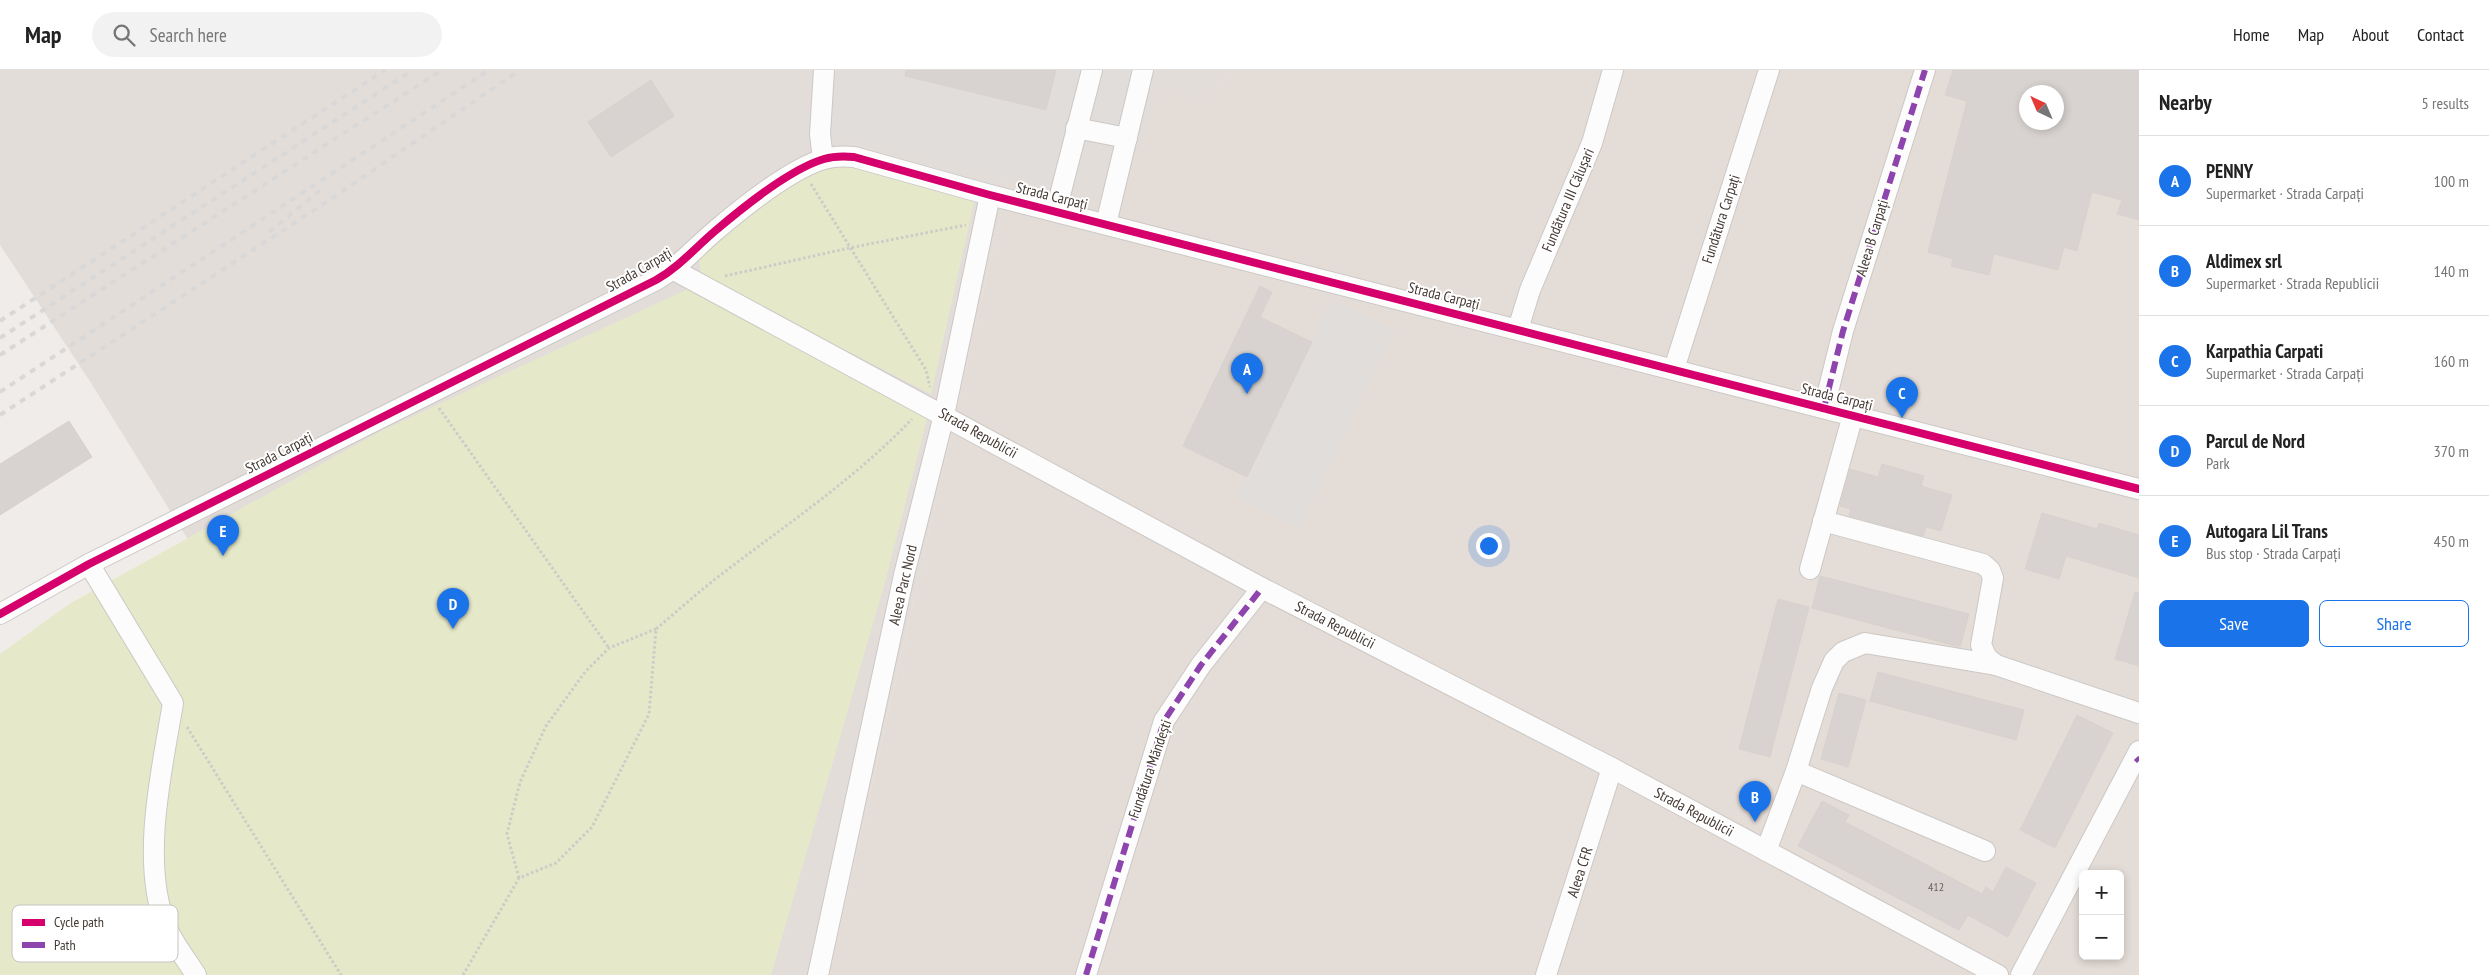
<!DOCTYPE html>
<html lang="en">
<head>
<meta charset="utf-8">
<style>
	:root { --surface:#fff; --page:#f2f2f2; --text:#222; --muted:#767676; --line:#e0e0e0; --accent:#1a73e8 }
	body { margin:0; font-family:"PT Sans Narrow",sans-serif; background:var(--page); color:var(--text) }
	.controls { position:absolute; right:15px; bottom:15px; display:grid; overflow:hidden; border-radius:8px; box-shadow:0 2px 8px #0003 }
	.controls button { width:45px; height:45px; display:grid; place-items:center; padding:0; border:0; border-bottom:1px solid var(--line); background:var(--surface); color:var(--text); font:25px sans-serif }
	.compass { position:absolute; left:2019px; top:15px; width:45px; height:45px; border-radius:50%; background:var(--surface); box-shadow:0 2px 8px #0003; rotate:316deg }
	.you { position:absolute; left:1488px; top:475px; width:18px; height:18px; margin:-12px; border:4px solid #fff; border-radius:50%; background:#1a73e8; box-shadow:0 0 0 8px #1a73e833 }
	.badge { display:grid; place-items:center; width:32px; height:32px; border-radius:50%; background:var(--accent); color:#fff; font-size:16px; font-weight:700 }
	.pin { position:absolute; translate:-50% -41px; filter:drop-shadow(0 1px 2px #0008) }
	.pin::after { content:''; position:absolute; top:26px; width:18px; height:15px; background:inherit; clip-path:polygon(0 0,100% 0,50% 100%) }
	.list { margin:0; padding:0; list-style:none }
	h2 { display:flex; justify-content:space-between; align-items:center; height:65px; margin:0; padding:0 20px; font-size:21px }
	h2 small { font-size:16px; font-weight:400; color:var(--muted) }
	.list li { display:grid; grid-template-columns:32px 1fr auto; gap:15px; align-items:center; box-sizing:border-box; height:90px; padding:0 20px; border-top:1px solid var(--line) }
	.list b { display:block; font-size:19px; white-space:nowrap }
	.list p { margin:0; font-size:16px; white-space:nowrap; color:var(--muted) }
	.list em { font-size:16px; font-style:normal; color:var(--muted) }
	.actions { display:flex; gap:10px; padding:15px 20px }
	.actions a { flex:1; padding:11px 0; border:1px solid var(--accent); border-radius:8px; text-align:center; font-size:18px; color:var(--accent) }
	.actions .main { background:var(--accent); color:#fff }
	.icon { flex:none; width:28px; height:28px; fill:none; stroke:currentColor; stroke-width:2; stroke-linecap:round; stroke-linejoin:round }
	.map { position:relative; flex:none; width:2139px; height:905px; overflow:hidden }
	header { display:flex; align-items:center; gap:30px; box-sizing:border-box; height:70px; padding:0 25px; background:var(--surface); border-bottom:1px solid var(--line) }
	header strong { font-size:24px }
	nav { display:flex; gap:28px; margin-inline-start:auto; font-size:18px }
	.search { width:350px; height:45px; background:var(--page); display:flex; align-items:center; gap:12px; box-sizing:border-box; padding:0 18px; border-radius:28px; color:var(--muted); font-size:19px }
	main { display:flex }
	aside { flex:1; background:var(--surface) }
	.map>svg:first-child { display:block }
	.residential { fill:#e4dcd6; fill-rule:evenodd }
	.industrial { fill:#e3ddda }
	.green { fill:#e6e9c9 }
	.parking { fill:#e1ddda }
	.building { fill:#d8d3d0; stroke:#d8d2cf; fill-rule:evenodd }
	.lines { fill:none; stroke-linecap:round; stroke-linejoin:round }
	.minor-casing { stroke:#ccc8c5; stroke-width:22 }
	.path { stroke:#cecac7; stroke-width:3; stroke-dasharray:2.5 2.5; stroke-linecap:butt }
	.minor { stroke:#fdfcfc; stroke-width:20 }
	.rail { stroke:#d9d8d8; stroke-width:4; stroke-dasharray:6 6; stroke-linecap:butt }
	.quiet { stroke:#8e44ad; stroke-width:6; stroke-dasharray:12 6; stroke-linecap:butt }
	.cycleway-casing { stroke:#fff; stroke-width:11 }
	.cycleway { stroke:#d6006c; stroke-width:8 }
	.labels { text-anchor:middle; stroke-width:4; stroke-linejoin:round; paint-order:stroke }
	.number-label { font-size:12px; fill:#6b625d }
	.street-label { font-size:15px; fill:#453a35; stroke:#fff }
	.key { fill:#fff; stroke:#c7c4c2; stroke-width:1 }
	.key-label { font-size:14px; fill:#453a35 }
</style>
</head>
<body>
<header>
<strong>Map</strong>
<div class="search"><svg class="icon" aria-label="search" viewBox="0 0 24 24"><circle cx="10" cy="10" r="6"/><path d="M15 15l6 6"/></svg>Search here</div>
<nav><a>Home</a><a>Map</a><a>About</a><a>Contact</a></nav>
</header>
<main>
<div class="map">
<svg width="2139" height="905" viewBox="0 0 2139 905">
	<rect width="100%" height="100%" fill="#f0ece9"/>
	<path class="residential" d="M1230,0h909v905h-1310l179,-793 136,-95 74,2zM2026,22h30v30h-30zM2083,804h37v82h-37z"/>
	<path class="industrial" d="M0,0h1230l-12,19 -18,12 -56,-14 -39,118 -97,-23 -179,793h-829l231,-366 -140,-226 -91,-138z"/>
	<g class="green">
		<path d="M834,96h25l116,32 -44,196 -223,-114 -7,-8 -2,-13 20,-23 87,-60z"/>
		<path d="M690,218l238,127 -43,167 -114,393h-771v-321l69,-50 312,-173z"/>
	</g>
	<g class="parking">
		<path d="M824,0h93l-1,8 130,32 10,-40h107l-25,81 -59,-14 -14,55 -245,-58z"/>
		<path d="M1332,229l63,31 -96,198 -62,-30z"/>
	</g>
	<g class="building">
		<path d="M906,0h150l-10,40 -141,-34z"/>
		<path d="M1953,0h186v150l-22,-6 5,-14 -30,-8 -15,59 -13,-4 -6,23 -64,-16 -5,21 -38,-9 2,-7 -25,-7 39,-151 -22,-6zM2026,22h30v30h-30z"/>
		<path d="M651,10l23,36 -63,41 -23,-35z"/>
		<path d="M1260,216l12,6 -12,25 52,25 -65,135 -64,-31z"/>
		<path d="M69,351l23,36 -92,58v-51z"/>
		<path d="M1882,394l42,12 -3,10 31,9 -11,36 -15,-4 -3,9 -74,-20 2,-7 -11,-3 10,-37 28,8z"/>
		<path d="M2042,443l55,16 2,-6 40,12v43l-73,-22 -7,23 -34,-10z"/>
		<path d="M1820,506l149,38 -9,33 -148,-39z"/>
		<path d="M2135,522l4,1v73l-24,-7z"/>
		<path d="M1778,529l31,8 -39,150 -31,-8z"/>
		<path d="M1878,602l146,38 -8,30 -146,-39z"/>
		<path d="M1839,623l27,7 -18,67 -27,-8z"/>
		<path d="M2077,645l36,18 -58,115 -35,-18z"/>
		<path d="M1822,731l27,14 -4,7 137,72 4,-7 7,5 13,-25 30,16 -28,54 -40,-22 -9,15 -161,-84z"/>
	</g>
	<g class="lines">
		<g class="minor-casing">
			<g id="minor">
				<path d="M1076,58l51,10"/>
				<path d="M823,89l-3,-25 4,-64"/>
				<path d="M1056,141l36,-141"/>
				<path d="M1106,154l37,-154"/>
				<path d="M674,200l588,318 350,180 386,207"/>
				<path d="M1518,259l12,-39 62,-147 21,-73"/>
				<path d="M1674,299l95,-299"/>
				<path d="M1824,338l19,-77 82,-261"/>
				<path d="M1823,451l160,43 7,6 3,8 -12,67 6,13 9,7 143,48"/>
				<path d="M89,494l84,139c-11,66 -33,159 -7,223 7,17 20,33 30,49"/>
				<path d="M1810,499l43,-154"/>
				<path d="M0,544l89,-50 567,-284c23,-13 39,-32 59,-49 27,-23 75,-62 109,-72 10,-3 20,-3 30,-2l136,38 1149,294"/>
				<path d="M1796,701l189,80"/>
				<path d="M1766,781l30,-80 26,-83 12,-27 9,-9 22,-9 131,22"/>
				<path d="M818,905l86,-400 40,-160 46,-220"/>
				<path d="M1086,905l78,-254 37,-56 61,-77"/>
				<path d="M1546,905l66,-207"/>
				<path d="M2021,905l118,-224"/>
			</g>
		</g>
		<g class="path">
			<path d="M811,114l115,186 4,17"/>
			<path d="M725,206l124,-28 117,-23"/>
			<path d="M439,338l170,240"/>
			<path d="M187,657l154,248"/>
			<path d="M519,808l-12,-44 13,-52 26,-56 39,-54 24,-24 47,-19"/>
			<path d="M463,905l56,-97 37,-15 36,-36 57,-113 7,-85c19,-16 38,-33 58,-49 67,-52 139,-99 198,-161"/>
		</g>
		<use href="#minor" class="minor"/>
		<g class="rail">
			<path d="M269,162l54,-44"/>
			<path d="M0,251l385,-251"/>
			<path d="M0,268l413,-268"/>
			<path d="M0,285l442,-285"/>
			<path d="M0,322l489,-322"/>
			<path d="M0,345l328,-214 192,-131"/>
		</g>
		<g class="quiet">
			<path d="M1824,338l19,-77 82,-261"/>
			<path d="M2136,688l3,3"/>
			<path d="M1086,905l78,-254 37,-56 61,-77"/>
		</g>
		<g class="cycleway-casing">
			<path id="cycleway" d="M0,544l89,-50 567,-284c23,-13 39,-32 59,-49 27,-23 75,-62 109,-72 10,-3 20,-3 30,-2l136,38 1149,294"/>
		</g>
		<use href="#cycleway" class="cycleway"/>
	</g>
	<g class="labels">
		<g class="number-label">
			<text x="1936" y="821">412</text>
		</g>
		<g class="street-label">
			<text transform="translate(1052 126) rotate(14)" y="5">Strada Carpați</text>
			<text transform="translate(1568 130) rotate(-67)" y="5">Fundătura III Călușari</text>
			<text transform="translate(1721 149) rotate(-72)" y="5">Fundătura Carpați</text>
			<text transform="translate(1872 168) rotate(-73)" y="5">Aleea B Carpați</text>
			<text transform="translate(639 200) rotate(-30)" y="5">Strada Carpați</text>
			<text transform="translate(1444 226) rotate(14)" y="5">Strada Carpați</text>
			<text transform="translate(1837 327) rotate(14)" y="5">Strada Carpați</text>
			<text transform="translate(978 363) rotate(29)" y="5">Strada Republicii</text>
			<text transform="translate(279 383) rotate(-27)" y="5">Strada Carpați</text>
			<text transform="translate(903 515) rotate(-77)" y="5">Aleea Parc Nord</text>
			<text transform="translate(1335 555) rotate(27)" y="5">Strada Republicii</text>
			<text transform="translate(1150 699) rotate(-71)" y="5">Fundătura Măndești</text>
			<text transform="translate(1694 742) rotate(28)" y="5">Strada Republicii</text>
			<text transform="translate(1580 802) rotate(-72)" y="5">Aleea CFR</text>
		</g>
	</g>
	<rect x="12" y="835" width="166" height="57" rx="8" class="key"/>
	<rect x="22" y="849" width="23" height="7" fill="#d6006c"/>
	<rect x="22" y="872" width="23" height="6" fill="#8e44ad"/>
	<g class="key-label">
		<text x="54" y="857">Cycle path</text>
		<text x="54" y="880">Path</text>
	</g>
</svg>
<div class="controls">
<button>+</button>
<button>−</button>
</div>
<svg class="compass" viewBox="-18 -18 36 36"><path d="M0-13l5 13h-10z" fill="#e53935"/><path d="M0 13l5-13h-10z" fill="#767676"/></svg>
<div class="you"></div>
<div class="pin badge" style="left:1247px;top:324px">A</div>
<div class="pin badge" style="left:1755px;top:752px">B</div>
<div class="pin badge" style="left:1902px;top:348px">C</div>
<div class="pin badge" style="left:453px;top:559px">D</div>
<div class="pin badge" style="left:223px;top:486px">E</div>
</div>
<aside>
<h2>Nearby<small>5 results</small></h2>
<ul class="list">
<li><span class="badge">A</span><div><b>PENNY</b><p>Supermarket · Strada Carpați</p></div><em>100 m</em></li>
<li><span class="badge">B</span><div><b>Aldimex srl</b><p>Supermarket · Strada Republicii</p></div><em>140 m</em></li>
<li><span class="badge">C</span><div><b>Karpathia Carpati</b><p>Supermarket · Strada Carpați</p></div><em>160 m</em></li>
<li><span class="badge">D</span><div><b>Parcul de Nord</b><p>Park</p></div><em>370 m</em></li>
<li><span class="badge">E</span><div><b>Autogara Lil Trans</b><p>Bus stop · Strada Carpați</p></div><em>450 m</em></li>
</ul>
<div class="actions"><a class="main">Save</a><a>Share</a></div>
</aside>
</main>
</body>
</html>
